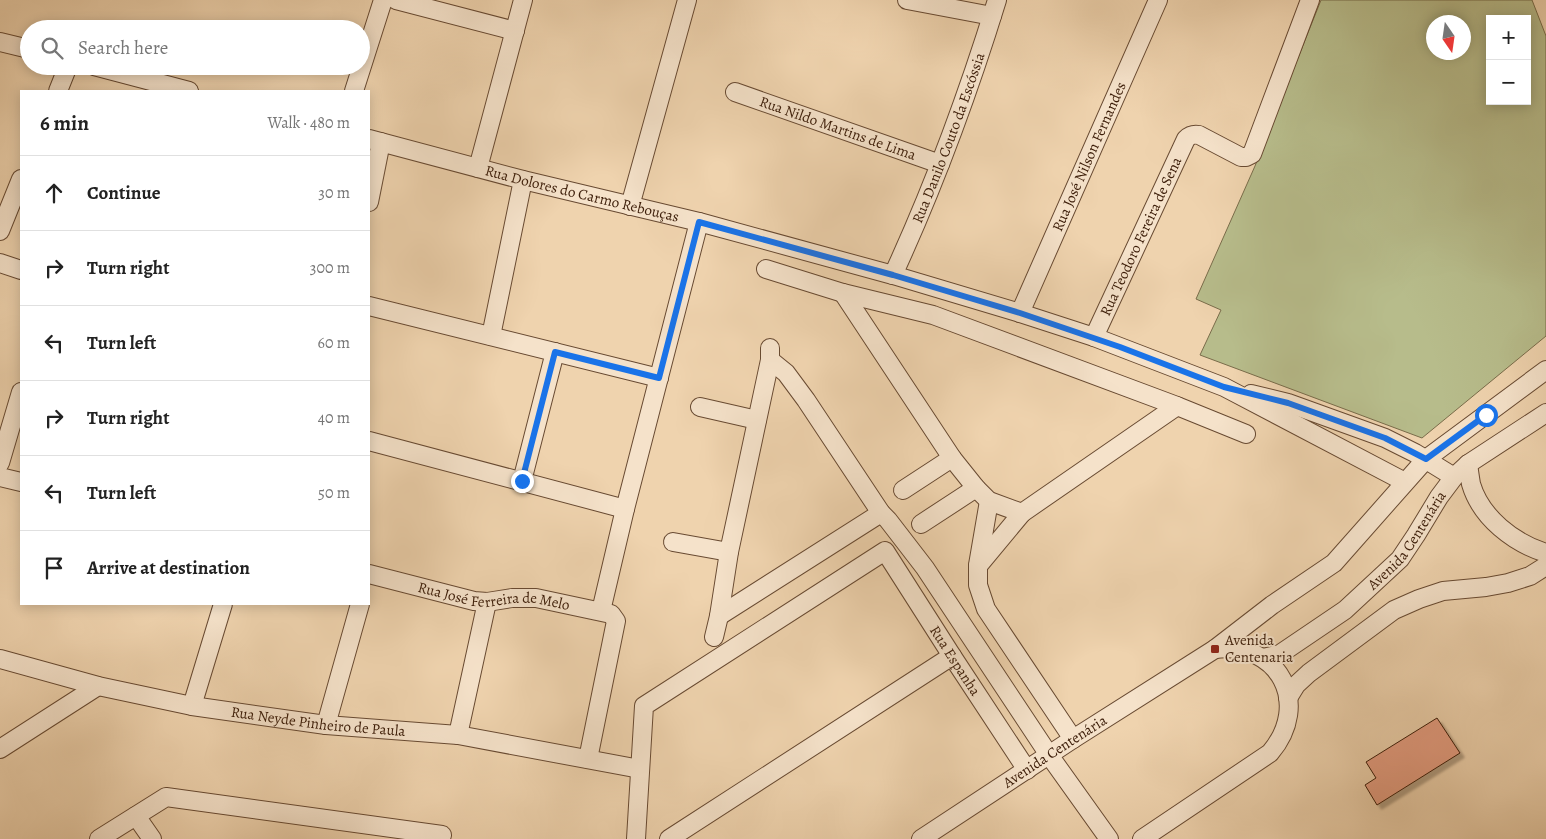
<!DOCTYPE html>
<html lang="en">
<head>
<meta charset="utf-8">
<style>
	:root { --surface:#fff; --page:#f6f6f6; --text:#222; --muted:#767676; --line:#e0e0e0 }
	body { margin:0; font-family:Alegreya,serif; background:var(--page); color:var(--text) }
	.controls { position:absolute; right:15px; top:15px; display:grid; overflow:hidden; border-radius:0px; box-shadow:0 2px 12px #0003 }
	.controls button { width:45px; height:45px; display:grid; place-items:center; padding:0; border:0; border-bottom:1px solid var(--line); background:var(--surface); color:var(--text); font:25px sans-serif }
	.compass { position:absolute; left:1426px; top:15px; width:45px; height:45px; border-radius:50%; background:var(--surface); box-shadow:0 2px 12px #0003; rotate:167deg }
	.stop { position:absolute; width:15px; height:15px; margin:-11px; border:4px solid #1a73e8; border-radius:50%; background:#fff }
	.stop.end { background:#1a73e8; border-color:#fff; box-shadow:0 1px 5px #0008 }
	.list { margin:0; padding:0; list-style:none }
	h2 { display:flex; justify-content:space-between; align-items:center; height:65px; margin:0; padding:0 20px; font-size:21px }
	h2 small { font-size:16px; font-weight:400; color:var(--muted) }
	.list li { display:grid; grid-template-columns:32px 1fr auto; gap:15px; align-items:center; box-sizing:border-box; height:75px; padding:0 20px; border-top:1px solid var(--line) }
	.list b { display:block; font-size:19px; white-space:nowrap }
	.list em { font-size:16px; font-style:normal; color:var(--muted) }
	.icon { flex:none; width:28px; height:28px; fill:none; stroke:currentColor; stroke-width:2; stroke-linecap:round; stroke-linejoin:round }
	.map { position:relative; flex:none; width:1546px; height:839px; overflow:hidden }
	.search { position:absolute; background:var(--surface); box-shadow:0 2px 12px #0003; left:20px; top:20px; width:350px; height:55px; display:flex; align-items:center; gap:12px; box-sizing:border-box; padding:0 18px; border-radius:28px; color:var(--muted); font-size:19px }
	.panel { position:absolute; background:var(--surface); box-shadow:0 2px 12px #0003; left:20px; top:90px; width:350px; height:515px; border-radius:0px }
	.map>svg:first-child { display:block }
	.green { fill:#b7bc8b; stroke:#796c4a; fill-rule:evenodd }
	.building { fill:#e69e82; stroke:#3b1c08; filter:url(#shadow) }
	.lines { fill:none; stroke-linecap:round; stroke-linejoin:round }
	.minor-casing { stroke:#684a32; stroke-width:20 }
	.minor { stroke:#f5e2ca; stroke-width:18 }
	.route { stroke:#1a73e8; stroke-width:6 }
	.poi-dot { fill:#8f2418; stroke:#f5e2ca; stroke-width:2 }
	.labels { text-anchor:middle; stroke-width:4; stroke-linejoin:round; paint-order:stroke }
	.street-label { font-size:15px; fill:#3b1c08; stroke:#f5e2ca }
	.poi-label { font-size:15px; fill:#3b1c08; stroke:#f5e2ca; text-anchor:start }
</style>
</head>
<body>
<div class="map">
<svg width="1546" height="839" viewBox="0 0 1546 839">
	<defs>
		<filter id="shadow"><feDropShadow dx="4.5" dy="4.5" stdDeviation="1" flood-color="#0004"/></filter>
	</defs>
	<rect width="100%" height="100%" fill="#efd3ae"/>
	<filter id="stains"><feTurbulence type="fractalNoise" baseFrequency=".004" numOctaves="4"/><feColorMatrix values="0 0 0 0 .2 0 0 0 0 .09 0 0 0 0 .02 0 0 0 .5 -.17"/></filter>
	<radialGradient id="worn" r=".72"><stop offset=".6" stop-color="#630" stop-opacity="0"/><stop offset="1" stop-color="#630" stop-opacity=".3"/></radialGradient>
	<path class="green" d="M1321,0h211l14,36v300l-124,102 -222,-83 21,-45 -25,-11 59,-133zM1490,19h37v82h-37zM1434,22h30v30h-30z"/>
	<path class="building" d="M1437,718l23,35 -83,52 -12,-20 11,-7 -10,-16z"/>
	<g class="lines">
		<g class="minor-casing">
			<g id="minor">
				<path d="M396,0l119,31"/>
				<path d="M907,0l85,16"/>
				<path d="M0,42l29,7"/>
				<path d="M94,66l95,25"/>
				<path d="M58,91l10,-25"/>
				<path d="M354,91l29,-91"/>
				<path id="s1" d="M735,92l205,72"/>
				<path id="s2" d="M369,139l154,41 176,42 194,53 127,38 74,24 130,50 181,95"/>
				<path d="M478,168l45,-168"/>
				<path d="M369,202l12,-60"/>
				<path d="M630,206l57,-206"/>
				<path d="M0,231l21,-52"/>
				<path d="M0,263l21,7"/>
				<path d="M766,269l77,24 90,22 244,91 69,28"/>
				<path id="s3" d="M893,275c41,-89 75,-181 104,-275"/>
				<path d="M843,293l109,165 24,30 13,13 33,12 155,-107"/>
				<path d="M369,306l290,72"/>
				<path id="s4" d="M1020,313l138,-313"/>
				<path d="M491,336l32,-156"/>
				<path id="s5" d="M1094,337l92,-198c4,-4 7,-5 13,-4l42,22h5l6,-3 58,-154"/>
				<path d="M770,360l16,13 20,27 75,113"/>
				<path d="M1251,394l37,9 97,35 30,15 39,24"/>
				<path d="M700,407l57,13"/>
				<path d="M369,441l256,68"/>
				<path d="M0,463l21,-71"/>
				<path d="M1468,464c1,7 2,14 3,20 10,34 43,59 75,69"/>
				<path d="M0,477l21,5"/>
				<path d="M522,481l33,-129"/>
				<path d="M903,490l49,-32"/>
				<path d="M1022,513l-44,53v19l8,24 87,130"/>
				<path d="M921,524l55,-36"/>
				<path d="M673,542l56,10"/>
				<path d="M978,565l11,-64"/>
				<path id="s6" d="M369,574l105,27 13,1 25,-4h24l75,16 5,7 -28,138"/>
				<path d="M601,611l24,-102 74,-287"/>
				<path d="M719,616l162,-103 7,7 37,48 124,187 60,84"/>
				<path d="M714,637l5,-21 10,-64 41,-192v-12"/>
				<path id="s7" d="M1263,658l17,-4 65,-44 55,-51 16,-24 23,-38 15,-20 14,-13 78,-51"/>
				<path id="s8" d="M0,659l98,27 94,20 134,19 132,10 182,34"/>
				<path d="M1288,698l8,-13 13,-12 85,-63 25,-11 24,-8 43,-4 22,-4 22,-7 16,-10"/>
				<path d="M192,706l31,-102"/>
				<path d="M326,725l34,-121"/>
				<path d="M458,735l29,-133"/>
				<path d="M0,749l98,-63"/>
				<path d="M136,816l16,23"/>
				<path d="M99,839l67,-42 276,38"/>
				<path id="s9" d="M636,839l8,-133 241,-155 67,105 75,114"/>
				<path d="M669,839l283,-183"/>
				<path id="s10" d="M921,839l152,-100 142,-90 57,-44 62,-42 92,-104 120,-89"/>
				<path d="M1142,839l128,-86c42,-49 9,-112 -55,-104"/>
			</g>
		</g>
		<use href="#minor" class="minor"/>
	</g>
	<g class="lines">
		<path class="route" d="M522,481l33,-129 104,26 40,-156 194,53 127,38 100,34 104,40 64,16 97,35 41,21 60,-44"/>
	</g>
	<rect class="poi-dot" x="1210" y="644" width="10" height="10" rx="2.5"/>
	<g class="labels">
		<g class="street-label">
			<text dy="5" stroke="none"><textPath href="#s1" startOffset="109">Rua Nildo Martins de Lima</textPath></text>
			<text dy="5" stroke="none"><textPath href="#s3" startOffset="148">Rua Danilo Couto da Escóssia</textPath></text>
			<text dy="5" stroke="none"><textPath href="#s4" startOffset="171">Rua José Nilson Fernandes</textPath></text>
			<text dy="5" stroke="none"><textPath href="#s2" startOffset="220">Rua Dolores do Carmo Rebouças</textPath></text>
			<text dy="5" stroke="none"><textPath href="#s5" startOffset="111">Rua Teodoro Fereira de Sena</textPath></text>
			<text dy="5" stroke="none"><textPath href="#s7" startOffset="190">Avenida Centenária</textPath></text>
			<text dy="5" stroke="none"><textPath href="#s6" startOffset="128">Rua José Ferreira de Melo</textPath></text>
			<text dy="5" stroke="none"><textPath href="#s9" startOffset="550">Rua Espanha</textPath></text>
			<text dy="5" stroke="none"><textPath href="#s8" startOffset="325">Rua Neyde Pinheiro de Paula</textPath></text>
			<text dy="5" stroke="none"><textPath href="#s10" startOffset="160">Avenida Centenária</textPath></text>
		</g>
		<g class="poi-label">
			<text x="1225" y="645">Avenida<tspan x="1225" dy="17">Centenaria</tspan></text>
		</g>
	</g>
	<rect width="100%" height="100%" filter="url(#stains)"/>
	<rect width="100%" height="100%" fill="url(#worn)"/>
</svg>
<div class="controls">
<button>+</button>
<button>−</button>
</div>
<svg class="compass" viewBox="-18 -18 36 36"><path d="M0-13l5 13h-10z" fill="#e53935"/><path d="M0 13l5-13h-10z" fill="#767676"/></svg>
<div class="stop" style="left:1486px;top:415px"></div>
<div class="stop end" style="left:522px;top:481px"></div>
<div class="search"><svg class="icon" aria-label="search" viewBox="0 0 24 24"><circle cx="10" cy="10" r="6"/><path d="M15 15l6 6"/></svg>Search here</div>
<section class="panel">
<h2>6 min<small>Walk · 480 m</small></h2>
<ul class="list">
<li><svg class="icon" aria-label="ahead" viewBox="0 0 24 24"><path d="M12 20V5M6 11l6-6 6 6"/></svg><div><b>Continue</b></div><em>30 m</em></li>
<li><svg class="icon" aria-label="right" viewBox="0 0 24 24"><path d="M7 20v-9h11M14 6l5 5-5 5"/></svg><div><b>Turn right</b></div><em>300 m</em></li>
<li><svg class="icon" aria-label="left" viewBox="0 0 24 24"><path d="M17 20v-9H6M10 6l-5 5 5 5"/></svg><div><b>Turn left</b></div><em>60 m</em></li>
<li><svg class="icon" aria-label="right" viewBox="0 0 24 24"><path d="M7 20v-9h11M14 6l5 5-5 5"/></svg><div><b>Turn right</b></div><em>40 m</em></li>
<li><svg class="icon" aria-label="left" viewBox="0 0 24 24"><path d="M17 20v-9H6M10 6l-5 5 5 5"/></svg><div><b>Turn left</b></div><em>50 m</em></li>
<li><svg class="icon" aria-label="arrive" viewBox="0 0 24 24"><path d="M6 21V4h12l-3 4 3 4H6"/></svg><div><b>Arrive at destination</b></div></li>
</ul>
</section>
</div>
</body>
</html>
